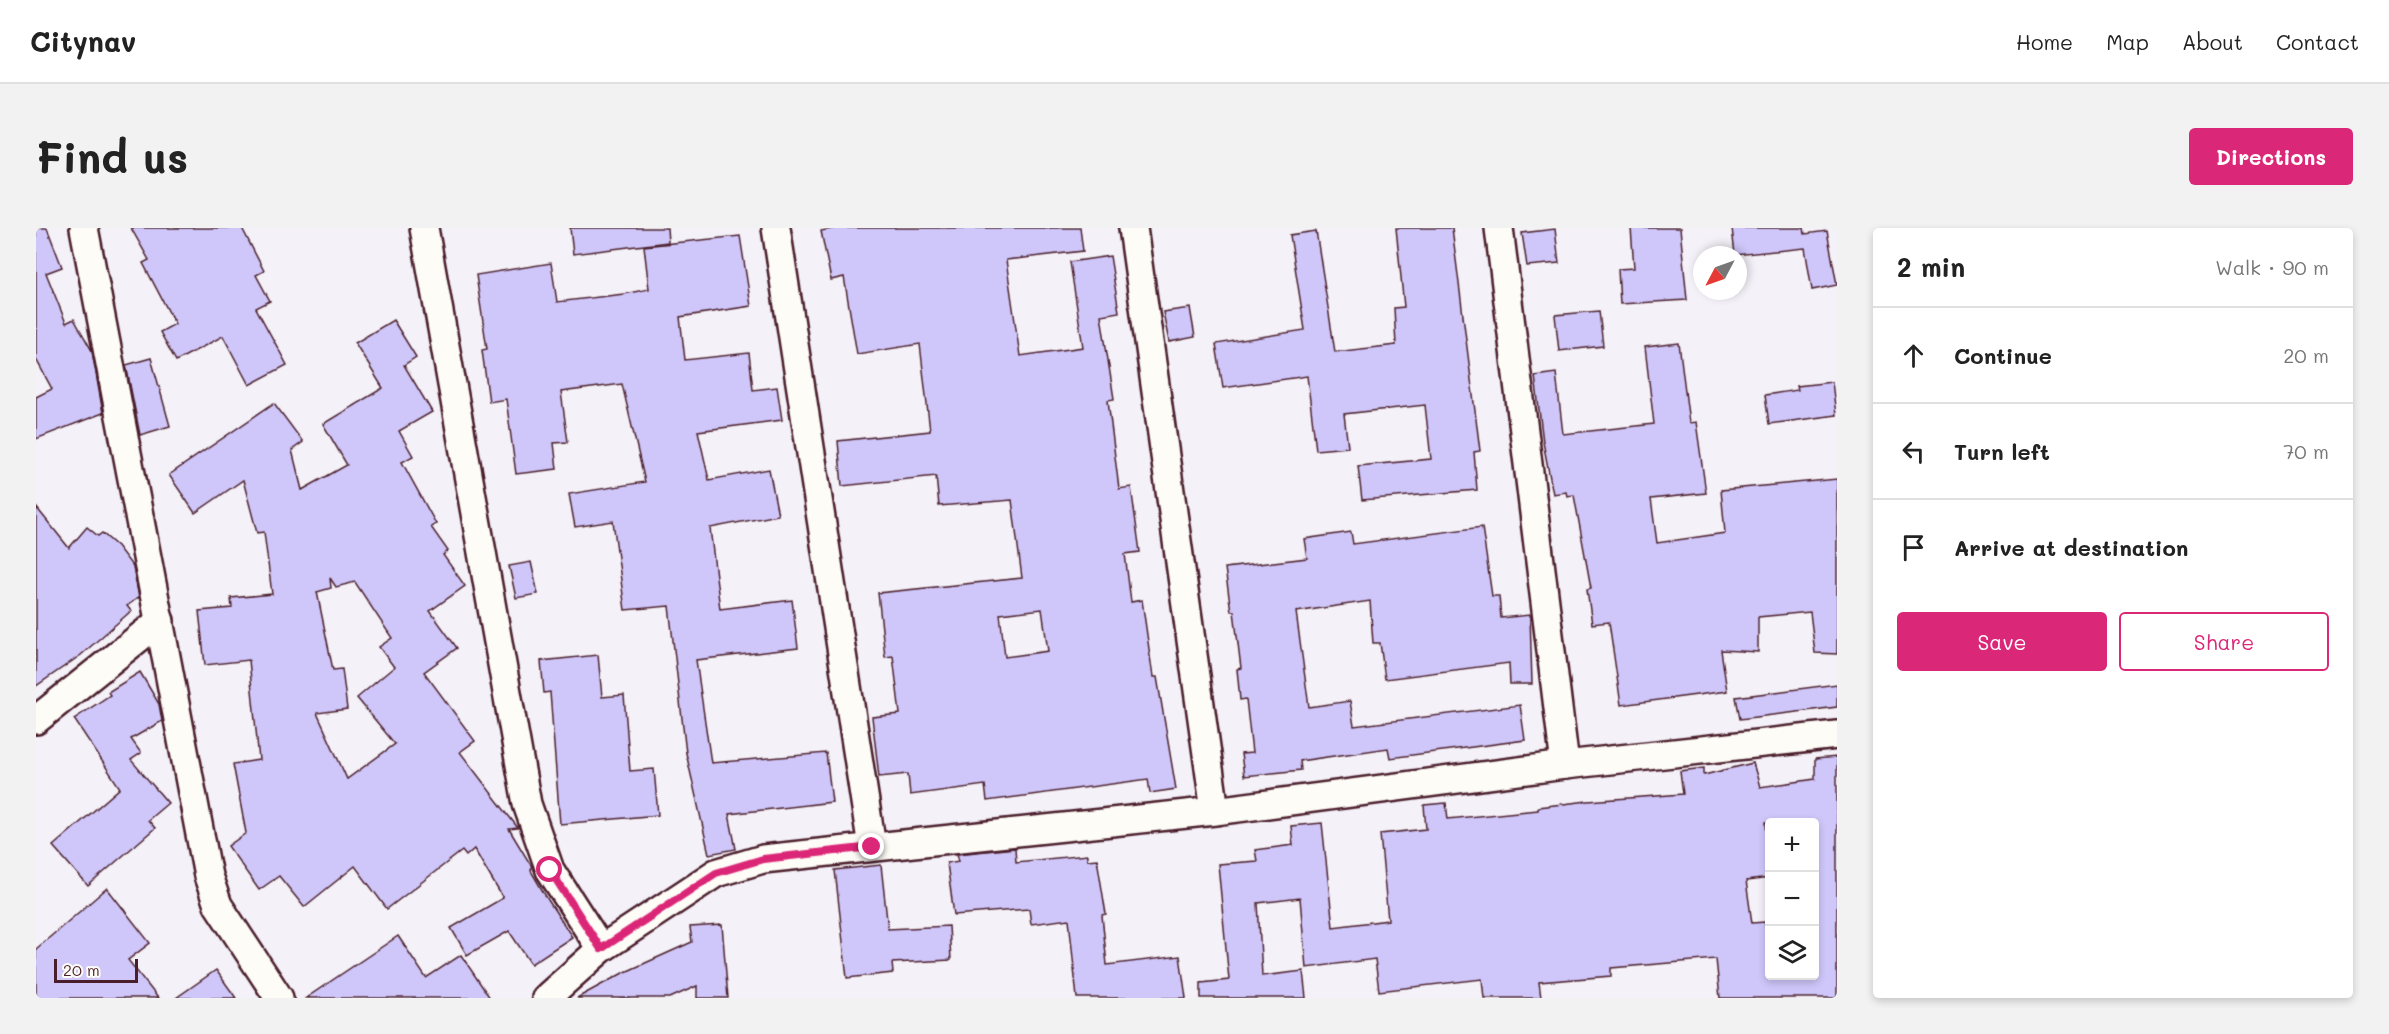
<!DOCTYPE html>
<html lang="en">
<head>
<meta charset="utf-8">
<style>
	:root { --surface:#fff; --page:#f2f2f2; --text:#222; --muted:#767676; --line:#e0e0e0; --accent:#db2777 }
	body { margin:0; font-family:Mali,sans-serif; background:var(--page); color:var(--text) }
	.controls { position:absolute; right:18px; bottom:18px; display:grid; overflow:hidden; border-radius:6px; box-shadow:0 3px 9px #0003 }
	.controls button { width:54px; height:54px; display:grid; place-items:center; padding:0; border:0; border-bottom:2px solid var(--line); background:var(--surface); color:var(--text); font:30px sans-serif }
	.compass { position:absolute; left:1657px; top:18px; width:54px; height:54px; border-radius:50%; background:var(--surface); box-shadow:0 3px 9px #0003; rotate:229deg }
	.scale { position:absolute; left:18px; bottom:15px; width:84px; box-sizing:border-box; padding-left:6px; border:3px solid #4a1f2b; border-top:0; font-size:16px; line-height:21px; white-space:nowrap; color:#4a1f2b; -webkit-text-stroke:4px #fdfcf7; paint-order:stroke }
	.stop { position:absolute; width:18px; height:18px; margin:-14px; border:4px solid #db2777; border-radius:50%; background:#fff }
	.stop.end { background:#db2777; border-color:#fff; box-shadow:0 2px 6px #0008 }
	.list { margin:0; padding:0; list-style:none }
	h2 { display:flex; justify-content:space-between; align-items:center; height:78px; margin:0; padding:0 24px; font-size:26px }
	h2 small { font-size:20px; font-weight:400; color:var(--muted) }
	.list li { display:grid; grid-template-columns:39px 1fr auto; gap:18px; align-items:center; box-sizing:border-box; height:96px; padding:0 24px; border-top:2px solid var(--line) }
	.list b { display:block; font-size:22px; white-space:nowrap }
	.list em { font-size:20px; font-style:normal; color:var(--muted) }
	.actions { display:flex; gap:12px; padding:18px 24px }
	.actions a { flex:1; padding:14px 0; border:2px solid var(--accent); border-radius:6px; text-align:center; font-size:21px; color:var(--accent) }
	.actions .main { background:var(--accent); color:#fff }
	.icon { flex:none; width:33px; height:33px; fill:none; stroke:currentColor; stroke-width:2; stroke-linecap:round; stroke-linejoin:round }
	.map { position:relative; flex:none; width:1801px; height:770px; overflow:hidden; border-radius:6px }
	header { display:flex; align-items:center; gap:36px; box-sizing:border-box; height:84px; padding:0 30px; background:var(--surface); border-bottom:2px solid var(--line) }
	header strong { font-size:28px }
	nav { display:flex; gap:33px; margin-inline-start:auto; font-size:21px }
	.intro { display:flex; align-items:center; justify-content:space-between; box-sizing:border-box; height:144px; padding:0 36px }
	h1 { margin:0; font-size:42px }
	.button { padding:15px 27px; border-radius:6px; background:var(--accent); color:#fff; font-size:21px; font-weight:700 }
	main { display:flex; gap:36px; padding:0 36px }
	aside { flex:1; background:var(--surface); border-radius:6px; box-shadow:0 3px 9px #0003 }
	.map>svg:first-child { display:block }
	.building { fill:#cfc7fa; stroke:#4a1f2b; stroke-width:1.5; fill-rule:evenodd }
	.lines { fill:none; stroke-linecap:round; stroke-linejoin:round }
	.street-casing { stroke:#4a1f2b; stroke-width:32 }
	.street { stroke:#fdfcf7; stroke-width:27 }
	.route { stroke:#db2777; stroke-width:8 }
</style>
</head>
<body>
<header>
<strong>Citynav</strong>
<nav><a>Home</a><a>Map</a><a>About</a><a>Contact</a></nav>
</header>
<div class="intro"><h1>Find us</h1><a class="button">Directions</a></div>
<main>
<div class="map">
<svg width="1801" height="770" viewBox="0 0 1801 770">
	<rect width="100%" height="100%" fill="#f4f1f8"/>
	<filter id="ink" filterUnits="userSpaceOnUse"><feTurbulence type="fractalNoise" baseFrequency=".0167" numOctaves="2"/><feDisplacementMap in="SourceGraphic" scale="12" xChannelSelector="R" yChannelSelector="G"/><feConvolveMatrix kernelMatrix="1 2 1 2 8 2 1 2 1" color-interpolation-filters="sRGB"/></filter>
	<g filter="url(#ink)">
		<g class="building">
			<path d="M0,0h11l15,39 -16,6 20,50 8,-4 18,32 11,62 -67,26v-42l16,-8 -16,-30z"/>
			<path d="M95,0h111l22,43 -8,4 14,26 -14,7 31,57 -38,20 -26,-49 -47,25 -16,-29 15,-8 -32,-61 6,-3z"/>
			<path d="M534,0h97l1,14 -95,12z"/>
			<path d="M800,0h244l3,23 -77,9 14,96 63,-9 -13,-85 40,-6 9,56 -18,3 13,84 -6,1 11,89 12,-2 9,65 -15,2 6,48 11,-2 11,77h4l19,112 -26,4 -2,-14 -161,22 -2,-16 -75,10 -2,-21 -29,3 -7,-60 28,-3 -7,-58 -8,1 -7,-64 144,-15 -10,-78 -73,6 -3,-30 -94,10 -4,-45 92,-10 -10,-87 -63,10 -13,-77 -13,3 -10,-49zM1006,381l6,42 -43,6 -5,-43z"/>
			<path d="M1360,0h56l28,223 -6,1 3,38 -115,10 -4,-34 73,-7 -6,-54 -81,9 4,33 -32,3 -9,-74 -84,12 -7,-44 89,-14 -15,-95 26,-4 19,121 61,-7 -2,-37 10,-1z"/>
			<path d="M1595,0h49l7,72 -67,4 -2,-35 16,-1z"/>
			<path d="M1696,0h72l1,6 22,-3 10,54 -25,5 -7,-42 -70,7z"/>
			<path d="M1519,1l4,34 -32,3 -5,-33z"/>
			<path d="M704,8l11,70 -71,11 5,43 64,-7 4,37 24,-3 5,33 -84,11 11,49 60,-11 9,46 -68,13 10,81 72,-9 6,48 -102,12 15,103 115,-10 6,49 -103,12 7,35 -27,5 -23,-101 -17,-147 -44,4 -12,-89 -38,6 -6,-33 76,-12 -23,-98 -61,8 7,50 -14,1 3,26 -41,5 -10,-75 -17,3 -7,-52 5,-1 -11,-74 75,-12 6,39 67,-8 25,-5 -5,-43z"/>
			<path d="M1154,80l5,29 -26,5 -6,-30z"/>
			<path d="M1563,83l4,35 -44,5 -4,-36z"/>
			<path d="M357,92l23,37 -12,8 28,47 -33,19 14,25 -11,6 34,62 -5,3 17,24 -5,4 22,31 -35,25 27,37 -33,24 51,69 -15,11 58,76 -9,1 23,38 -1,4 17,29 24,37 -41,27 -22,-33 -42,24 -16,-27 52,-30 -29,-49 -8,7 -4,-5 -75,58 -32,-43 -51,41 -25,-31 -20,14 -31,-44 18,-13 -13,-69 26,-4 -10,-100 -44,5 -6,-54 33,-3 -1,-10 41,-4 -8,-62 -7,1 -14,-53 -48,33 -26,-38 105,-72 29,39 -11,8 10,40 45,-25 -24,-41 60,-36 -28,-45zM294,350l6,9 19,-5 37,56 -13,9 15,20 -37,31 38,46 -48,35 -30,-66 30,-4 -5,-40 -9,1 -16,-78 14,-4z"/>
			<path d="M1643,115l10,80 7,-1 10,71 -55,6 6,44 68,-10 -4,-43 116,-11v175l-22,-1 -5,-41 -52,5v35l-37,-2 6,41 -106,14 -12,-83 -17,2 -5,-35 4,-1 -17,-93 -7,1 -1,-4 -13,2 -10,-52 -8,-66 21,-3 7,61 91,-10 -9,-77z"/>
			<path d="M115,130l19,68 -30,9 -14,-70z"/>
			<path d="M1796,154l4,33 -67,9 -4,-29 33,-5 -1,-4z"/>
			<path d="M0,279l33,41 18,-21 11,9 4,-3 15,13 16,21 6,30 -12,9 4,5 -50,44 -45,31z"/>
			<path d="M1446,299l10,69h7l2,22 29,-3 2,69h-22l-1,-21 -124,16 -5,-36h-7l-3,-42 -74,11 13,95 41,-6 4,25 166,-21 5,35 -135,18 -2,-10 -88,13 1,9 -57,6 -3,-22 11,-1 -6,-54 -6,1 -3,-31 4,-1 -7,-57h-3l-6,-43 82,-10 -3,-19 47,-7 2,12z"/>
			<path d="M495,334l7,32 -22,4 -7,-32z"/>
			<path d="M562,427l4,42 22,-2 6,76 24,-2 4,46 -98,9 -10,-132 -6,1 -3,-32z"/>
			<path d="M104,444l19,32 3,17 -31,18 10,14 -10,7 37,43 -20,17 7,8 -67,58 -35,-40 67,-58 -46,-69 36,-24 -2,-3z"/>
			<path d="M1801,456v23l-97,12 -4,-22z"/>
			<path d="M1801,529v241h-117l-4,-39 -105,9v8l-72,6 2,16h-57l-2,-19 -103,12 -4,-32 -69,9 -6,-70 -42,5 4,73 41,-5 3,27h-105v-15l28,-3 -11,-116 39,-3 -2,-11 38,-5 -2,-19 31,-3 11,104 55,-7 -8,-86 46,-5 -2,-24 22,-2 2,16 90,-9v-3l50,-6 95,-7 -3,-23 24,-3v7l49,-12 7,24 55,-8v-20zM1730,594h49v153h-45l-5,-53 -13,1 -6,-42 24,-3z"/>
			<path d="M979,620l1,14 71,-7v5l10,-1 9,55 -4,1 5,50 73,-9 6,42h-109l-8,-79 -38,5 -2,-15 -75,6 -7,-52 12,-2 -2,-7z"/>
			<path d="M845,637l7,64 61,-3 2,34 -59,3 1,10 -46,5 -12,-108z"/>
			<path d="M71,660l43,55 -22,17 30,38h-122v-49z"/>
			<path d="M686,697l6,73h-31v-12l-27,12h-93l44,-24 71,-32 -2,-15z"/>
			<path d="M362,708l28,42 35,-23 29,43h-184z"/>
			<path d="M180,742l20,28h-60z"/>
		</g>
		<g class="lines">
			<g class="street-casing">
				<g id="street">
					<path d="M48,0l124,648 10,29 61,93"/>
					<path d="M388,0l103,576 23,66 51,79"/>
					<path d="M740,0l96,619"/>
					<path d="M1097,0l82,583"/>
					<path d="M1463,0l66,537"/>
					<path d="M0,492l124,-99"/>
					<path d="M510,770l55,-49 115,-76 47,-14 452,-48 350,-46 272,-30"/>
				</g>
			</g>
			<use href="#street" class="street"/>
		</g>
	</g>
	<g class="lines" filter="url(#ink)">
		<path class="route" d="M514,642l51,79 115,-76 47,-14 109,-12"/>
	</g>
</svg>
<div class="controls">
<button>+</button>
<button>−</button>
<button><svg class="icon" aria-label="layers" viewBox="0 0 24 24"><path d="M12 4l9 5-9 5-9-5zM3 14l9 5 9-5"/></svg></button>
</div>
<svg class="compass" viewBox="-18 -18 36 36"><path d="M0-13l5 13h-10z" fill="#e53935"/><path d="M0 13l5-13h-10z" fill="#767676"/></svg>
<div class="scale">20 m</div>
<div class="stop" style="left:514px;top:642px"></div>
<div class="stop end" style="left:836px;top:619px"></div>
</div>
<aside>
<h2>2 min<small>Walk · 90 m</small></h2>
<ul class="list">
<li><svg class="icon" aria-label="ahead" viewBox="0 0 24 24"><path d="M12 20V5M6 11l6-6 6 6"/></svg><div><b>Continue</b></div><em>20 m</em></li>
<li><svg class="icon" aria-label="left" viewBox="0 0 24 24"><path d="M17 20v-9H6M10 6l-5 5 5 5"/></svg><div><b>Turn left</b></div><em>70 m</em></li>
<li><svg class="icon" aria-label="arrive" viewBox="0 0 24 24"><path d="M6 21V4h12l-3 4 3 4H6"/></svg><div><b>Arrive at destination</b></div></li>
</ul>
<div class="actions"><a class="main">Save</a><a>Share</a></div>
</aside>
</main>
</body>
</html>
